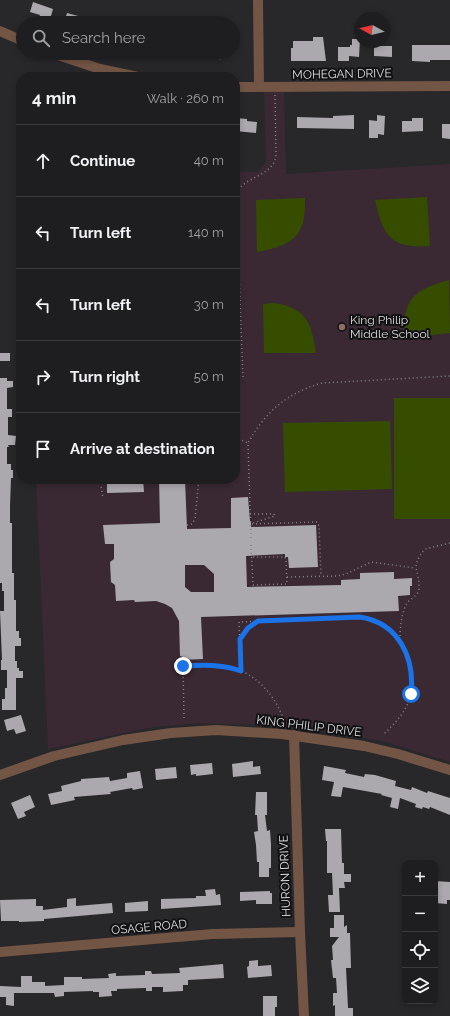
<!DOCTYPE html>
<html lang="en">
<head>
<meta charset="utf-8">
<style>
	:root { --surface:#1e1d20; --page:#2b2a2d; --text:#f1f3f6; --muted:#a1a2a5; --line:#3c3b3e }
	body { margin:0; font-family:Raleway,sans-serif; background:var(--page); color:var(--text) }
	.controls { position:absolute; right:12px; bottom:12px; display:grid; overflow:hidden; border-radius:8px; box-shadow:0 2px 6px #0003 }
	.controls button { width:36px; height:36px; display:grid; place-items:center; padding:0; border:0; border-bottom:1px solid var(--line); background:var(--surface); color:var(--text); font:20px sans-serif }
	.compass { position:absolute; left:354px; top:12px; width:36px; height:36px; border-radius:50%; background:var(--surface); box-shadow:0 2px 6px #0003; rotate:278deg }
	.stop { position:absolute; width:12px; height:12px; margin:-9px; border:3px solid #1a73e8; border-radius:50%; background:#fff }
	.stop.end { background:#1a73e8; border-color:#fff; box-shadow:0 1px 4px #0008 }
	.list { margin:0; padding:0; list-style:none }
	h2 { display:flex; justify-content:space-between; align-items:center; height:52px; margin:0; padding:0 16px; font-size:17px }
	h2 small { font-size:13px; font-weight:400; color:var(--muted) }
	.list li { display:grid; grid-template-columns:26px 1fr auto; gap:12px; align-items:center; box-sizing:border-box; height:72px; padding:0 16px; border-top:1px solid var(--line) }
	.list b { display:block; font-size:15px; white-space:nowrap }
	.list em { font-size:13px; font-style:normal; color:var(--muted) }
	.icon { flex:none; width:22px; height:22px; fill:none; stroke:currentColor; stroke-width:2; stroke-linecap:round; stroke-linejoin:round }
	.map { position:relative; flex:none; width:450px; height:1016px; overflow:hidden }
	.search { position:absolute; background:var(--surface); box-shadow:0 2px 6px #0003; left:16px; top:16px; width:224px; height:44px; display:flex; align-items:center; gap:10px; box-sizing:border-box; padding:0 14px; border-radius:22px; color:var(--muted); font-size:15px }
	.panel { position:absolute; background:var(--surface); box-shadow:0 2px 6px #0003; left:16px; top:72px; width:224px; height:412px; border-radius:16px }
	.map>svg:first-child { display:block }
	.education { fill:#3a2933 }
	.green { fill:#364d00 }
	.building { fill:#aba9ad; fill-rule:evenodd }
	.lines { fill:none; stroke-linecap:round; stroke-linejoin:round }
	.path { stroke:#858587; stroke-width:1.5; stroke-dasharray:1 3; stroke-linecap:butt }
	.minor { stroke:#725544; stroke-width:10 }
	.route { stroke:#1a73e8; stroke-width:5 }
	.education-dot { fill:#8d6e63; stroke:#111012; stroke-width:1.5 }
	.labels { text-anchor:middle; stroke-width:4; stroke-linejoin:round; paint-order:stroke }
	.street-label { font-size:12px; fill:#dfdfe1; stroke:#111012 }
	.poi-label { font-size:12px; fill:#dfdfe1; stroke:#111012; text-anchor:start }
</style>
</head>
<body>
<div class="map">
<svg width="450" height="1016" viewBox="0 0 450 1016">
	<rect width="100%" height="100%" fill="#28272a"/>
	<path class="education" d="M284,87l2,87 164,-10v598l-64,-20 -63,-12 -65,-5 -59,-2 -45,4 -106,22 -12,-270h199v-308l23,1 8,-10 -2,-74z"/>
	<g class="green">
		<path d="M427,197l3,49c-39,3 -47,-10 -55,-46z"/>
		<path d="M305,198c1,39 -12,47 -48,54l-1,-52z"/>
		<path d="M449,280l1,53 -44,5c-5,-39 8,-48 43,-58z"/>
		<path d="M274,303c33,5 37,20 42,50h-52l-1,-49z"/>
		<rect x="394" y="398" width="56" height="121"/>
		<path d="M390,421l2,68 -107,3 -2,-69z"/>
	</g>
	<g class="building">
		<path d="M33,2l20,7 -4,14 -11,-3 2,-5 -10,-3z"/>
		<path d="M67,13l30,8 -1,2h-32z"/>
		<path d="M313,37h10l3,24h-35v-13h2v-7h20z"/>
		<path d="M352,39h8l-1,18 -10,-1v5h-11v-14h12v-2h2z"/>
		<path d="M412,45h38v15h-20v2l-18,-1z"/>
		<path d="M374,46h18v11l-18,-1z"/>
		<path d="M214,53h8l-1,7 -8,-1z"/>
		<path d="M354,115v14l-57,-1v-11l36,1v-2z"/>
		<path d="M377,115l8,1 -1,19 -6,-1v4h-9v-18l8,1z"/>
		<path d="M236,118l11,1v2l10,1 -1,11 -21,-2z"/>
		<path d="M412,118h11v13l-21,1v-11h10z"/>
		<path d="M442,124h8v15l-8,-1z"/>
		<rect x="0" y="353" width="10" height="8"/>
		<path d="M0,378h7v3h6v6l-6,1v21h5v8h-4v18l8,1 -1,9h-7l1,2h-2v17h4v6h2v8h-2l-1,28v17h2v50h2v27h2v31h3v7h2v8h-6v15h2v7h2v3h4v7h-7v32h-14v-11h3v-11h2v-18h-6v-10h1l-2,-49h4v-20h-2v-8h-2z"/>
		<path d="M111,479h32l1,13 -37,1v-12h4z"/>
		<path d="M159,479h26l2,50 44,-1v-30l17,-1 2,24h1v6l65,-2 2,42 -29,1 -1,-11h-3v-3l-39,2 1,31 94,-2v-5l19,-1v-6l34,-1v7l18,-1v8h-2v9l-12,1 1,15 -198,6 2,42 -21,1 1,-3 -3,-1 -1,-35 -7,-13 -7,-4 -9,-3 -21,1 -1,-2 -18,1 -1,-16 -4,-3 -1,-20 4,-3v-15h-9l-2,-19 57,-2zM185,565h19l10,9v18h-23l-6,-5z"/>
		<path d="M21,715l5,16 -10,3 -2,-5 -7,2 -3,-11z"/>
		<path d="M253,761v6l7,-1 1,8 -28,3 -1,-13z"/>
		<path d="M212,763l1,11 -17,2v-2l-5,1 -1,-10z"/>
		<path d="M324,766l22,4 -1,3 19,4 1,-3 10,1 21,6 -1,5 16,4 1,-3 15,6 1,-2 22,7v17l-20,-8 -1,2 -6,-2 -1,2 -7,-2 1,-3 -16,-6 -2,11 -8,-2 2,-9 -11,-3 1,-1 -39,-7 -2,10 -10,-1 3,-14 -12,-2z"/>
		<path d="M176,767l1,11 -21,2 -1,-11z"/>
		<path d="M140,771l3,17 -10,2 -1,-2 -22,4 1,2 -37,3 1,3 -24,5 -3,-11 14,-3 -1,-5 20,-5v-2l28,-2 1,4 17,-3v-5z"/>
		<path d="M256,792h11v23h-2l2,16 3,-1 1,14v24h-2v9h-10v-15h-2l-1,-17 -2,-13 4,-1 -1,-16h-2z"/>
		<path d="M30,795l5,12 -11,5 2,4 -8,3 -7,-16z"/>
		<path d="M325,829h16l1,34h2v11h7v8h-7l1,6h-6l1,24h-11l-1,-17h5l-1,-22h-5v-32h-1z"/>
		<path d="M435,881l15,1v18h-3v4l-12,-1z"/>
		<path d="M215,889l1,6 4,-1 1,11 -60,4v-10l35,-1v-2h10l-1,-6z"/>
		<path d="M270,891v2h2v11h-16v-4l-16,1v-9z"/>
		<path d="M76,898v8l36,-3 1,10 -69,6v2l-25,1v-1h-18l-1,-21 36,-1v7h7v4l24,-3v-8z"/>
		<path d="M148,901v10l-23,1v-9z"/>
		<path d="M334,915h10v12l3,-2v8h3l1,35h-5l2,40h5v8h-18v-11l-2,1v-13h4l-1,-15h-3l-2,-18h2l-1,-14 7,-9h-9v-9h4z"/>
		<path d="M258,960v6l13,-1 1,11 -24,2 -1,-11 2,-1v-5z"/>
		<path d="M223,964l1,14 -36,2v5h-5v6l-20,1v-5h-11v4h-6v-3l-29,1v2h-6l1,5 -13,1v-5h-6v-1l-29,1v4l-9,1 -1,-4h-40v13l-8,-1v-8h-6v-11l21,1v-11h11v6h13v4l19,-1v-8h18v2l27,-1 -1,-4 8,-1v3l29,-1v-4h6l1,3 28,-1 -1,-5z"/>
		<path d="M263,996h14v11h-2v9h-12z"/>
	</g>
	<g class="lines">
		<g class="path">
			<path d="M235,331h6"/>
			<path d="M243,377l-7,-183c8,-19 39,-17 40,-40l-1,-59"/>
			<path d="M235,437l13,6"/>
			<path d="M100,479l3,19"/>
			<path d="M250,514h24l1,2 -22,7"/>
			<path d="M252,524l65,-2 2,4 2,50"/>
			<path d="M187,525l5,-1 3,-5 4,-40"/>
			<path d="M251,538l-3,-95c18,-32 39,-50 74,-60l128,-7"/>
			<path d="M251,545l2,40 34,-1 -1,-24 -1,-3h-33"/>
			<path d="M287,577l51,-1 8,-2 25,-12 44,6"/>
			<path d="M240,639l8,-11 10,-7"/>
			<path d="M400,640c0,-12 1,-26 7,-37 4,-5 11,-7 12,-14 1,-20 -10,-21 6,-40l25,-6"/>
			<path d="M241,671l-2,-49 121,-5c35,5 58,41 51,76 -3,17 -15,29 -27,41"/>
			<path d="M184,718l-1,-52c14,-1 29,-3 43,0 27,5 48,27 57,52"/>
		</g>
		<g class="minor">
			<path d="M258,0l1,87"/>
			<path d="M0,31l23,10"/>
			<path d="M52,53l48,16 38,8"/>
			<path d="M235,87l215,-1"/>
			<path d="M294,735l6,197 4,84"/>
			<path d="M0,775l54,-19 69,-16 48,-7 45,-3 66,4 82,12 34,8 52,16"/>
			<path d="M0,952l213,-18 87,-2"/>
		</g>
	</g>
	<g class="lines">
		<path class="route" d="M183,666c20,-1 38,-2 58,5l-1,-32 8,-11 10,-7 102,-4c39,6 55,41 51,77"/>
	</g>
	<circle class="education-dot" cx="342" cy="327" r="4"/>
	<g class="labels">
		<g class="street-label">
			<text transform="translate(342 74) rotate(-1)" y="4">MOHEGAN DRIVE</text>
			<text transform="translate(309 726) rotate(7)" y="4">KING PHILIP DRIVE</text>
			<text transform="translate(285 876) rotate(-92)" y="4">HURON DRIVE</text>
			<text transform="translate(149 927) rotate(-5)" y="4">OSAGE ROAD</text>
		</g>
		<g class="poi-label">
			<text x="350" y="324">King Philip<tspan x="350" dy="14">Middle School</tspan></text>
		</g>
	</g>
</svg>
<div class="controls">
<button>+</button>
<button>−</button>
<button><svg class="icon" aria-label="locate" viewBox="0 0 24 24"><circle cx="12" cy="12" r="6"/><path d="M12 2v4M12 18v4M2 12h4M18 12h4"/></svg></button>
<button><svg class="icon" aria-label="layers" viewBox="0 0 24 24"><path d="M12 4l9 5-9 5-9-5zM3 14l9 5 9-5"/></svg></button>
</div>
<svg class="compass" viewBox="-18 -18 36 36"><path d="M0-13l5 13h-10z" fill="#e53935"/><path d="M0 13l5-13h-10z" fill="#a1a2a5"/></svg>
<div class="stop" style="left:411px;top:694px"></div>
<div class="stop end" style="left:183px;top:666px"></div>
<div class="search"><svg class="icon" aria-label="search" viewBox="0 0 24 24"><circle cx="10" cy="10" r="6"/><path d="M15 15l6 6"/></svg>Search here</div>
<section class="panel">
<h2>4 min<small>Walk · 260 m</small></h2>
<ul class="list">
<li><svg class="icon" aria-label="ahead" viewBox="0 0 24 24"><path d="M12 20V5M6 11l6-6 6 6"/></svg><div><b>Continue</b></div><em>40 m</em></li>
<li><svg class="icon" aria-label="left" viewBox="0 0 24 24"><path d="M17 20v-9H6M10 6l-5 5 5 5"/></svg><div><b>Turn left</b></div><em>140 m</em></li>
<li><svg class="icon" aria-label="left" viewBox="0 0 24 24"><path d="M17 20v-9H6M10 6l-5 5 5 5"/></svg><div><b>Turn left</b></div><em>30 m</em></li>
<li><svg class="icon" aria-label="right" viewBox="0 0 24 24"><path d="M7 20v-9h11M14 6l5 5-5 5"/></svg><div><b>Turn right</b></div><em>50 m</em></li>
<li><svg class="icon" aria-label="arrive" viewBox="0 0 24 24"><path d="M6 21V4h12l-3 4 3 4H6"/></svg><div><b>Arrive at destination</b></div></li>
</ul>
</section>
</div>
</body>
</html>
